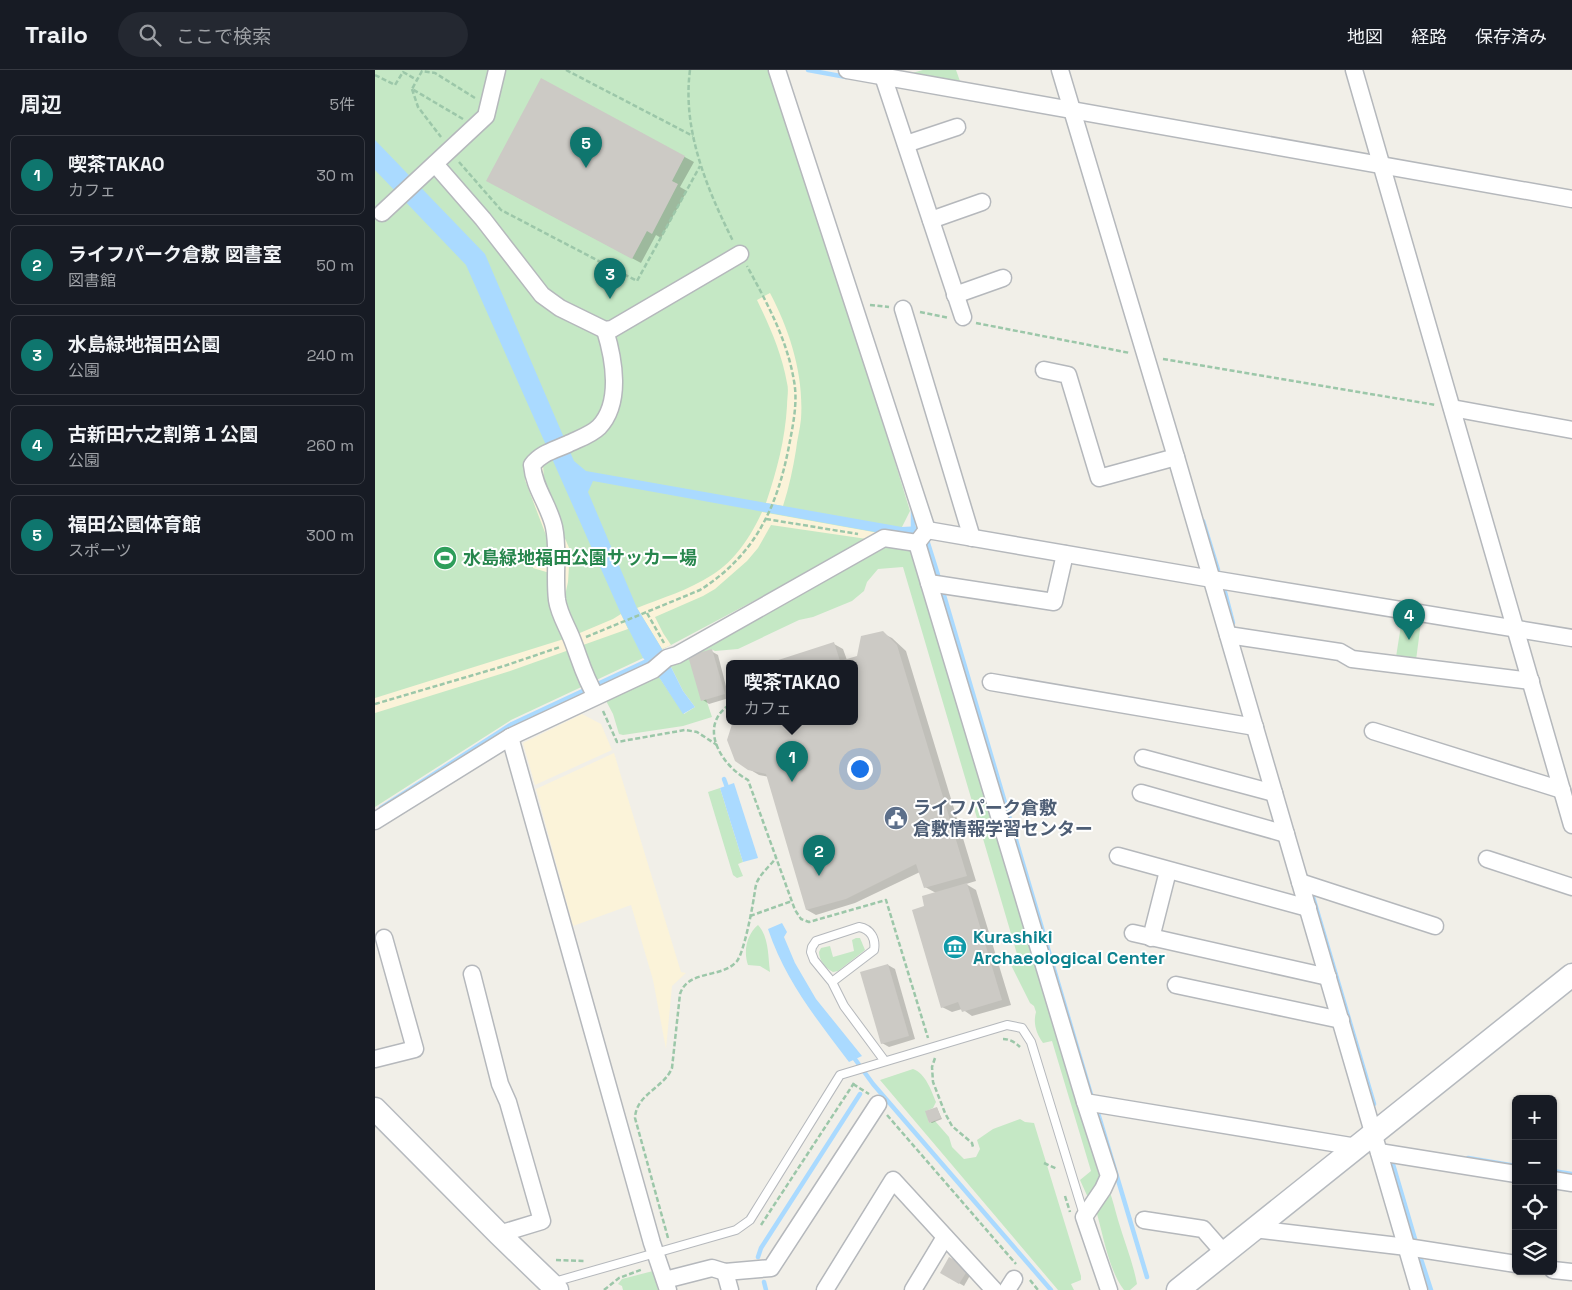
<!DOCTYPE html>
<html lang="ja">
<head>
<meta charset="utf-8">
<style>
	:root { --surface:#171b24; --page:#242831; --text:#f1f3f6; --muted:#9ea1a6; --line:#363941; --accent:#0f766e }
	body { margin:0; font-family:"Space Grotesk","Noto Sans JP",sans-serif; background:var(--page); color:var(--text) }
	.controls { position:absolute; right:15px; bottom:15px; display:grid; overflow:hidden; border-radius:8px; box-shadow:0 1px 4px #0004 }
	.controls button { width:45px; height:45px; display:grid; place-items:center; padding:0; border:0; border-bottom:1px solid var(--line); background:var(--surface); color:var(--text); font:25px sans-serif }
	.you { position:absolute; left:484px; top:698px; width:18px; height:18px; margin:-12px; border:4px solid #fff; border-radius:50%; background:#1a73e8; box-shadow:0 0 0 8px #1a73e833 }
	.badge { display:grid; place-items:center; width:32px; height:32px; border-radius:50%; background:var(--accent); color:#fff; font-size:16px; font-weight:700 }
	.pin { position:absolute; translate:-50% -41px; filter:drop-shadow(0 1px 2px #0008) }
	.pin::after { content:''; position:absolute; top:26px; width:18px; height:15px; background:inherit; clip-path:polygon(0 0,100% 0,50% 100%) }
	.popup { position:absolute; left:351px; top:590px; width:132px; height:65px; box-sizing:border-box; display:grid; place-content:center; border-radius:8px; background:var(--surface); filter:drop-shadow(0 1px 4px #0005); font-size:16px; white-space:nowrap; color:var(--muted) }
	.popup b { font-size:19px; color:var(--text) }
	.popup::after { content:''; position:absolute; left:50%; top:100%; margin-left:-10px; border:10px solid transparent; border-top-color:var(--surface) }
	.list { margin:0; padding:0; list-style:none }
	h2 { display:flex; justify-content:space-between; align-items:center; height:65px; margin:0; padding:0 20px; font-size:21px }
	h2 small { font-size:16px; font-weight:400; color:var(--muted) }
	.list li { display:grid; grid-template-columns:32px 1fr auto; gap:15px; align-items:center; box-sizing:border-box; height:80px; margin:0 10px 10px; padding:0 10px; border:1px solid var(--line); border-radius:8px }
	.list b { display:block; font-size:19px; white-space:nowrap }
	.list p { margin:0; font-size:16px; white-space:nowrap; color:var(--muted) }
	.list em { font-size:16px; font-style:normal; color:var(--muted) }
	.icon { flex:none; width:28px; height:28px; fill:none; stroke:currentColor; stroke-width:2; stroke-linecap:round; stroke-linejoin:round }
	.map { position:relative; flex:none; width:1197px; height:1220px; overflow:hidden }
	header { display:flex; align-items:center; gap:30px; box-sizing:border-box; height:70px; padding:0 25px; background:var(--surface); border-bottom:1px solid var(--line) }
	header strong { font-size:24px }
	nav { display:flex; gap:28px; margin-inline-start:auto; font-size:18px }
	.search { width:350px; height:45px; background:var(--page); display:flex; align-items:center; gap:12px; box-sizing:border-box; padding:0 18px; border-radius:28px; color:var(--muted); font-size:19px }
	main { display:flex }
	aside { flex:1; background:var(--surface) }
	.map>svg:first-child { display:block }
	.green { fill:#c5e8c5 }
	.sand { fill:#fbf3d9 }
	.water { fill:#aadaff }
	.shadow { fill:#0003 }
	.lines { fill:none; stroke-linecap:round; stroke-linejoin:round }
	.stream { stroke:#aadaff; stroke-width:4.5 }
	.building { fill:#cccac5 }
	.lane-casing { stroke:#b5b8bc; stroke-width:10 }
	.street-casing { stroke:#b5b8bc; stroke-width:19 }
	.secondary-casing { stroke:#b6babf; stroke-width:25 }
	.path { stroke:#9cc7a9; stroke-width:2.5; stroke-dasharray:5 2.5; stroke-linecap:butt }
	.lane { stroke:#fff; stroke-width:8 }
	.street { stroke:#fff; stroke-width:16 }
	.secondary { stroke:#fff; stroke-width:22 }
	.labels { text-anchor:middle; stroke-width:4; stroke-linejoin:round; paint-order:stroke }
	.leisure-label { font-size:18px; font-weight:bold; fill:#27864d; stroke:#fff; text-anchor:start }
	.service-label { font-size:18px; font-weight:bold; fill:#4e5e75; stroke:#fff; text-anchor:start }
	.culture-label { font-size:18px; font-weight:bold; fill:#0d838f; stroke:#fff; text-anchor:start }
</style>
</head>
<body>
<header>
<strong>Trailo</strong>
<div class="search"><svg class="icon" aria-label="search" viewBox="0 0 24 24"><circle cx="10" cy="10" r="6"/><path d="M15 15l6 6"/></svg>ここで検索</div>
<nav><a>地図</a><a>経路</a><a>保存済み</a></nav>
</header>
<main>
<aside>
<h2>周辺<small>5件</small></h2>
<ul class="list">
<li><span class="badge">1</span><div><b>喫茶TAKAO</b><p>カフェ</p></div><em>30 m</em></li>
<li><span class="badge">2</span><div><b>ライフパーク倉敷 図書室</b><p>図書館</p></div><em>50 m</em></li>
<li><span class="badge">3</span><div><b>水島緑地福田公園</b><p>公園</p></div><em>240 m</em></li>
<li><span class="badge">4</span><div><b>古新田六之割第１公園</b><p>公園</p></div><em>260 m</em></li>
<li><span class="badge">5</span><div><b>福田公園体育館</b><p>スポーツ</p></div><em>300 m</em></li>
</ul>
</aside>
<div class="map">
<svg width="1197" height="1220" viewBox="0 0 1197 1220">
	<rect width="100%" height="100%" fill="#f1efe8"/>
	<g class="green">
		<path d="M0,0h400l135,441 -8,16 -12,8 -31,10 -188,100 -160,75 -136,87z"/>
		<path d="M548,0h33l5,14 -49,-11z"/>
		<path d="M512,476l23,5 7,9 182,608 2,18 -11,16 -10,-22 11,-9 -39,-130 -9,2c-7,-10 -10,-20 -7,-31l-2,-6 -4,-3 -20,-40 1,-5 6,-4 -114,-387 -25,2 -11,13 -3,9 -12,10 -39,16 -14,3 -61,29 -23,2 -4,-2 -5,50 6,18 -29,9 -60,9 -4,-1 -6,-20 -9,-17 51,-26 29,43 11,-7 -12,-16 -15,-30 208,-111z"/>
		<path d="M1027,549l19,3 -5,38 -20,-3z"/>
		<path d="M345,718l23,74 -5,2 5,12 -6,2 -4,-3 -25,-83z"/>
		<path d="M383,855c11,12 10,31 12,47l-10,-6 -12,-1c-5,-14 -1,-31 10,-40z"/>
		<path d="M481,868h4l5,12 -27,21 -5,1c-8,-4 -14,-12 -14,-20l2,-4 9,-2 3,11 21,-6 -2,-11z"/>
		<path d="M538,999c13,5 18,21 23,33l-3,6 -7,3 3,12 6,-2 14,16 3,10 12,12 12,-2 4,-8 -3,-9 16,-11 27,-10 5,3 9,1 47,153v4l-10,4 3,6h-16l-178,-210z"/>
		<path d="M734,1120c4,10 6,20 9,30 6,21 15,42 19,64l-7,6h-6c-16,-21 -21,-57 -29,-83z"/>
		<path d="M278,1201l5,19h-35l-1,-4 -4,-2 4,-5z"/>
	</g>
	<g class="sand">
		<path d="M395,223c20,38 34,82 31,126 -1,10 -4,21 -5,31 -3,19 -7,37 -13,56l-17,-3c11,-33 19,-63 21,-97 0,-8 2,-16 0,-23 -5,-29 -17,-56 -30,-83z"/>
		<path d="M168,395l2,27 25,58 -2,32 -4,18 11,35 38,-16 8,-5 7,15 -121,43 -132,41v-15l189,-59 -11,-65 -20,-6 1,-10 18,-7 -27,-71 5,-8z"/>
		<path d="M387,442l128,23 -23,4 -96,-14 -13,23 -11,13 -32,28 -12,7 -48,21 8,16 8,12 -9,4 -25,-41c25,-10 52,-18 75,-33 23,-14 39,-39 50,-63z"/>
		<path d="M207,644l19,10 11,26 -77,35 -12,-42z"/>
		<path d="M239,683l67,219 5,1 -14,13 -6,63 -13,-69 -22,-75 -58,21 -37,-137z"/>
	</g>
	<g class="water">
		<path d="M0,70l110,114 89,207 12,10 316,56 19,-1 -7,13 -321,-58 -5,11 49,116 28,46 -15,12 -7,-8 -22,-44 -155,-349 -91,-95z"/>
		<path d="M293,591l15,30 12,16 -12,7 -28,-43z"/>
		<path d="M359,713l24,75 -15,4 -23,-74z"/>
		<path d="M407,853l5,9 -3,5 11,26 21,36 46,57 -13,6c-33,-44 -63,-80 -81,-133z"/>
	</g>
	<g class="shadow">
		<path d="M167,10l152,82 -14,25 7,4 -26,47 -5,-3 -15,28 -144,-77z"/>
		<path d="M507,563l10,5 14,13 70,230 -10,3 10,6 35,115 -39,11 -10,-7 -10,3 -10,-5 -16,-100 10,-14 -11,-6 -5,-15 -65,31 -39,12 -9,-5 -38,-133 -10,-2 -10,-6 -21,-30 6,-18h121v-58h-84l63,-19 9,5 4,11 11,-3z"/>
		<path d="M336,581l7,4 11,43 -20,6 -6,-4z"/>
		<path d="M513,895l7,4 20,70 -26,8 -7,-4z"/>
		<path d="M562,1038l5,11 -10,4 -2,-1z"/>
		<path d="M597,1202l-8,14 -22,-13z"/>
	</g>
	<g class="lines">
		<g class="stream">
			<path d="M433,0l38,7"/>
			<path d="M538,439v22"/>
			<path d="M828,451l15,49"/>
			<path d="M554,469l-2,1 11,35"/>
			<path d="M568,522l149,506"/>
			<path d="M850,522l8,31"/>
			<path d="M349,709l4,11"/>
			<path d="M6,738l131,-84 137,-64"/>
			<path d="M938,827l61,207"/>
			<path d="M477,985l21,29 178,206"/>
			<path d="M723,1043l49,164"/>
			<path d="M1093,1088l48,8"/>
			<path d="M1017,1091l25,85"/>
			<path d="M1178,1101l19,3"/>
			<path d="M1044,1183l12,37"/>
			<path d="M383,1187l3,-9 99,-154"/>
			<path d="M389,1212l2,8"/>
		</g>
	</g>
	<g class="building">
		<path d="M166,8l144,78 -13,25 6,3 -26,50 -5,-3 -15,28 -146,-78z"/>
		<path d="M508,561l14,14 70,231 -43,12 -8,-24 -70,35 -40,11 -40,-136 -18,-4 -13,-9 -8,-21 6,-19h122v-58h-86l65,-21 6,19 17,-5 4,-20z"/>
		<path d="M337,579l13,45 -24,7 -13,-45z"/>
		<path d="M592,813l35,117 -40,12 -4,-10 -17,6 -29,-98 12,-4 -2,-10z"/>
		<path d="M513,894l21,72 -28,8 -21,-72z"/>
		<path d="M562,1037l4,11 -12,5 -4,-12z"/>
		<path d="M574,1187l20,11 -10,16 -19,-11z"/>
	</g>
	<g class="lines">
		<g class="lane-casing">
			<g id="lane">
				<path d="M457,912l42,-32c2,-11 -3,-21 -15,-23l-43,14 -4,6 -1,5 3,8 18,22 12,24 40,54"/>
				<path d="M179,1212l182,-52 14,-10 90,-145 167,-50 15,3 9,14 53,173"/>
			</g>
		</g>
		<g class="street-casing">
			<g id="street">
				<path d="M402,0l150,460 -10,13 168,559 24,74 -6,13 -19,28 25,73"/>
				<path d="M472,0l725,129"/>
				<path d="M685,0l116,387 243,833"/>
				<path d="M979,0l218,755"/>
				<path d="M508,6l80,241"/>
				<path d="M531,74l51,-17"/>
				<path d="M60,94l48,55 59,76 18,13 45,22 7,-1 128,-75"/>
				<path d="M7,143l104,-97 11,-46"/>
				<path d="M556,150l51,-18"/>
				<path d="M580,225l48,-17"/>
				<path d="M528,239l69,229"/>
				<path d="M669,300l24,5 31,103 77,-21"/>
				<path d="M1077,338l120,22"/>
				<path d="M552,460l285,49 360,59"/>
				<path d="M554,513l125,19 11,-48"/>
				<path d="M853,565l112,17 12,7 179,22"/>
				<path d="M616,612l264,45"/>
				<path d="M221,626c-12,-19 -16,-37 -24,-57 -5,-13 -13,-25 -15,-39 -3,-25 2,-49 -3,-73 -5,-22 -20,-39 -22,-62 9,-12 23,-15 36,-21 10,-5 23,-9 31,-17 23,-24 15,-68 6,-97"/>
				<path d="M998,661l189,59"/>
				<path d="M135,667l142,506 16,47"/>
				<path d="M768,688l131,35"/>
				<path d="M766,723l145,41"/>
				<path d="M0,751l135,-84 143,-67 14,-12 10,-3 207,-117 33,5"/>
				<path d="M743,786l190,52"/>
				<path d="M1112,789l85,28"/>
				<path d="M925,812l135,44"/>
				<path d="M758,863l195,44"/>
				<path d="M776,868l17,-67"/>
				<path d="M97,904l28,110 8,18 34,119 -43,13"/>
				<path d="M801,915l165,35"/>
				<path d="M0,989l40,-10 -31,-111"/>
				<path d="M710,1032l272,45"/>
				<path d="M1004,1082l137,22"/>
				<path d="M1178,1110l19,3"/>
				<path d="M769,1150l59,9 21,24"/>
				<path d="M879,1159l153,18 109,17"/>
				<path d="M1178,1200l19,2"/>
				<path d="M350,1202l5,18"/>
				<path d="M290,1210l47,-12 13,4 46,-4 107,-164"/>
				<path d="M450,1220l68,-110 101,110"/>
				<path d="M538,1220l32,-53"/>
				<path d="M632,1220l7,-11"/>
			</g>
		</g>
		<g class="secondary-casing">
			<g id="secondary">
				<path d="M0,1039l124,125 58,56"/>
				<path d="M803,1220l394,-315"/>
			</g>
		</g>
		<g class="path">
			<path d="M191,0l127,66"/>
			<path d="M315,0c-8,60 17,119 43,171"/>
			<path d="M0,5l20,10 8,-13 14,8"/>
			<path d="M37,19l6,18 23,30"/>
			<path d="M88,49l-51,-30 10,-18 13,2 40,25"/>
			<path d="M84,92l42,48 136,71 63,-115"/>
			<path d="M495,235l19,2"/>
			<path d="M545,242l29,6"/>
			<path d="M601,253l154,30"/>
			<path d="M788,289l273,46"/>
			<path d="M391,449l92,15"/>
			<path d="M272,543l17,30"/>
			<path d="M211,567l114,-47c55,-35 77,-82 89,-144 4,-21 9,-44 5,-65 -7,-42 -27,-78 -47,-115"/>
			<path d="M0,634l129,-38 56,-19"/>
			<path d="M354,635c-32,22 -7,61 19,75l47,130 6,9 8,3 77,-22 42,138"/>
			<path d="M228,641l14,31 68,-12 12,2 20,13"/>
			<path d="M375,846l42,-15"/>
			<path d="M628,969c6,0 12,3 17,8"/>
			<path d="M560,988l-3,9 1,15 12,31 7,13 20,17 1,4"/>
			<path d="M478,1014l16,10"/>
			<path d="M512,1045l129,149"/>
			<path d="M669,1093l13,6"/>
			<path d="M690,1126l5,16"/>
			<path d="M386,1155l93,-142"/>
			<path d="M293,1168l-33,-120c1,-24 29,-30 37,-50l8,-74c8,-25 42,-15 57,-33 7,-9 15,-51 17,-64 1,-5 1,-10 3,-15 4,-9 13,-16 19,-24"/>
			<path d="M181,1190l28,1"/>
			<path d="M655,1210l8,10"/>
			<path d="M229,1220l15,-12 24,-9"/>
		</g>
		<use href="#lane" class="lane"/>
		<use href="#street" class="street"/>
		<use href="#secondary" class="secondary"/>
	</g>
	<defs>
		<g id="stadium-disc" transform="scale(1.25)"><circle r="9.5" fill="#2e9e5b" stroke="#fff"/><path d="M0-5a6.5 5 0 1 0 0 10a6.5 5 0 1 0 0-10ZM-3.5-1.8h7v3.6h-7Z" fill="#fff"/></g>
		<g id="civic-disc" transform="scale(1.25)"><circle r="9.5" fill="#5c6f8a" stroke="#fff"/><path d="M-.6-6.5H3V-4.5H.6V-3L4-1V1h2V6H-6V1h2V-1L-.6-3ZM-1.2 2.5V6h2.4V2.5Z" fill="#fff"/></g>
		<g id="museum-disc" transform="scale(1.25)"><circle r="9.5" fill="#0f9aa8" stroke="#fff"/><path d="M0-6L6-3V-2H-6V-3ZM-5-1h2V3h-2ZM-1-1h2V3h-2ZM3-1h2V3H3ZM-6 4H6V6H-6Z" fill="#fff"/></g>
	</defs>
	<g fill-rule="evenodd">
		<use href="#stadium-disc" x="70" y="488"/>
		<use href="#civic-disc" x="521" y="748"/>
		<use href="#museum-disc" x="580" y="877"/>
	</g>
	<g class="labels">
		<g class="leisure-label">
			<text x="88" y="494">水島緑地福田公園サッカー場</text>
		</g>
		<g class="service-label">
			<text x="538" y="744">ライフパーク倉敷<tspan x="538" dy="21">倉敷情報学習センター</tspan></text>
		</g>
		<g class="culture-label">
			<text x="598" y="873">Kurashiki<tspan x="598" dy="21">Archaeological Center</tspan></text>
		</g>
	</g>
</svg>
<div class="controls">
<button>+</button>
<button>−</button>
<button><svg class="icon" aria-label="locate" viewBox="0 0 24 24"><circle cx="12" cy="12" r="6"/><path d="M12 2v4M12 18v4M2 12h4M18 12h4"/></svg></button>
<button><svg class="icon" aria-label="layers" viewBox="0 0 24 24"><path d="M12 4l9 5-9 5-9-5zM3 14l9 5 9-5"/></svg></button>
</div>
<div class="you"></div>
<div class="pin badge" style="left:417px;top:712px">1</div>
<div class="popup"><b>喫茶TAKAO</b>カフェ</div>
<div class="pin badge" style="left:444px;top:806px">2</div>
<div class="pin badge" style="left:235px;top:229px">3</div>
<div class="pin badge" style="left:1034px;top:570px">4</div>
<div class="pin badge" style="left:211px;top:98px">5</div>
</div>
</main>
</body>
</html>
